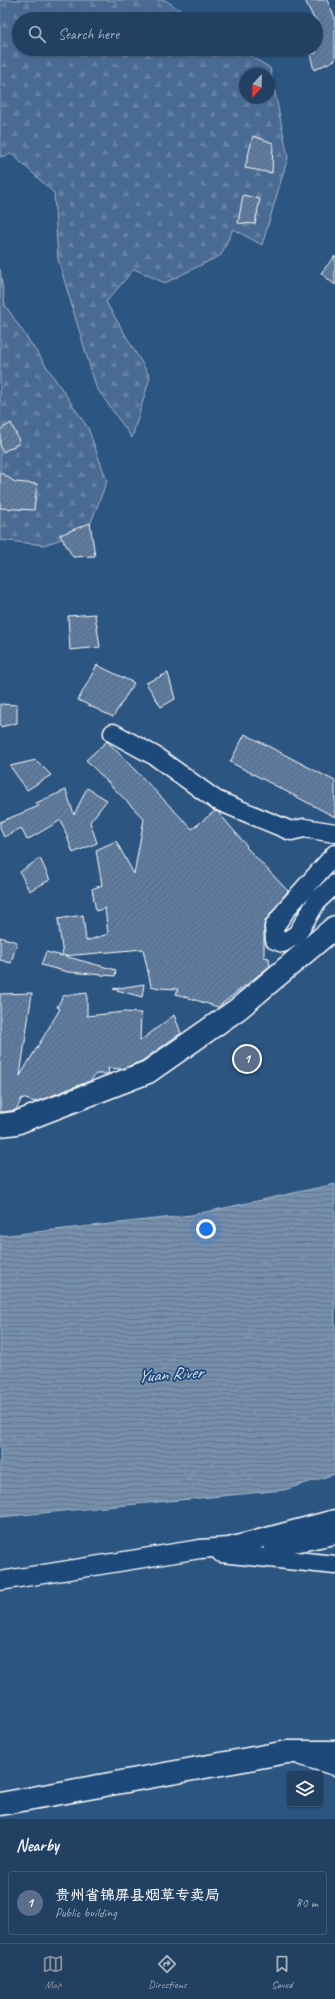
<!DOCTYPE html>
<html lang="en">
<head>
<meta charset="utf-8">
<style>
	:root { --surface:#214062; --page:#294768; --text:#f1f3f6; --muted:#a2afbe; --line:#3e5977; --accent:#8c9099 }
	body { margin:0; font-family:Caveat,"LXGW WenKai TC",sans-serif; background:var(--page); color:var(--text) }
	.controls { position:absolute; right:12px; bottom:12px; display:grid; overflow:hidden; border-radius:4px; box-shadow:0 1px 3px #0004 }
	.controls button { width:36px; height:36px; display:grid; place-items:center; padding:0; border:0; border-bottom:1px solid var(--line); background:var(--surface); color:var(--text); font:20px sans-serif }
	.compass { position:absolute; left:239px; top:68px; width:36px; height:36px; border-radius:50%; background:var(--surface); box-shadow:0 1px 3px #0004; rotate:202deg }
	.you { position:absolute; left:206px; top:1229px; width:14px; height:14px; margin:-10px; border:3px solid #fff; border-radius:50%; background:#1a73e8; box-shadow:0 0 0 6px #1a73e833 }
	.badge { display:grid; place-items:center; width:26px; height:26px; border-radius:50%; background:var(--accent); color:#fff; font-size:13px; font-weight:700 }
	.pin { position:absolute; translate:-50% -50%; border:2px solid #fff; box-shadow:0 1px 4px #0006 }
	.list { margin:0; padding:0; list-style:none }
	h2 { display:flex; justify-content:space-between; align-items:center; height:52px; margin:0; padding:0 16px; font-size:17px }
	h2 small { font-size:13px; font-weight:400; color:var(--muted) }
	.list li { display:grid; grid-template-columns:26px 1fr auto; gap:12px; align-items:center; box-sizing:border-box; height:64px; margin:0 8px 8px; padding:0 8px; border:1px solid var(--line); border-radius:4px }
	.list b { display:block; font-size:15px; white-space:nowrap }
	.list p { margin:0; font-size:13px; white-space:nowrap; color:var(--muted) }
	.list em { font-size:13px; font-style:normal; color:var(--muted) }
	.icon { flex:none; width:22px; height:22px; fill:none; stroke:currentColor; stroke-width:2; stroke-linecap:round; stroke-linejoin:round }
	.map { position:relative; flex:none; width:335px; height:1819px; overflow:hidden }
	.search { position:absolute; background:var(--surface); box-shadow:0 1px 3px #0004; left:12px; right:12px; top:12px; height:44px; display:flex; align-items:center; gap:10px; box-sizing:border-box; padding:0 14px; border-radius:22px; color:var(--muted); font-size:15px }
	.sheet { height:124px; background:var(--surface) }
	nav { display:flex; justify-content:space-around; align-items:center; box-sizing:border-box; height:56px; border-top:1px solid var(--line); background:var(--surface); font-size:11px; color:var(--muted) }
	nav a { display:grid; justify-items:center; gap:2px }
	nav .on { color:var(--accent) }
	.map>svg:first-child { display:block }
	.forest { fill:url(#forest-firs); stroke:#a4b5c8; fill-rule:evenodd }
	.water { fill:url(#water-rules); stroke:#acbcce }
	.building { fill:url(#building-hatch); stroke:#fff }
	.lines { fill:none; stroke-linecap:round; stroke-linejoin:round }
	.minor-casing { stroke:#fff; stroke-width:21 }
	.major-casing { stroke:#fff; stroke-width:25 }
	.minor { stroke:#1f4a7a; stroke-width:18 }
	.major { stroke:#1f4a7a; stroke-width:22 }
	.labels { text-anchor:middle; stroke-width:3.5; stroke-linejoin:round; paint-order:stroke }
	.water-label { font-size:18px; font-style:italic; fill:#d5dde6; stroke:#1f4a7a }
</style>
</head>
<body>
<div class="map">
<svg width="335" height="1819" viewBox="0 0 335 1819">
	<defs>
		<pattern id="forest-firs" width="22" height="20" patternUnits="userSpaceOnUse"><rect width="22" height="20" fill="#486b92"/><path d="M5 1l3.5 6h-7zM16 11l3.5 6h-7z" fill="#6381a2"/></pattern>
		<pattern id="water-rules" width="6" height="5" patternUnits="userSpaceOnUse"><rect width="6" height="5" fill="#748fad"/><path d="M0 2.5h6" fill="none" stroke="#66788b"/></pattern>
		<pattern id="building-hatch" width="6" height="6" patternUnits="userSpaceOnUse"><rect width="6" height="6" fill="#5e7c9f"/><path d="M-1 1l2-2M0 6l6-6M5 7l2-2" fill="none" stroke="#56667a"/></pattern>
	</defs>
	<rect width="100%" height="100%" fill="#2c5582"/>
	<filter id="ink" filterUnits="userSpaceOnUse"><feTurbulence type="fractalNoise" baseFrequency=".025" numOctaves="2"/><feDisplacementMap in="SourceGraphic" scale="8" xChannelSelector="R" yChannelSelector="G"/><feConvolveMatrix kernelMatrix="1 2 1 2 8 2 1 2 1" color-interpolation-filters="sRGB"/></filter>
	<g filter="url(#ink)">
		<g class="forest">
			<path d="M0,0h165l29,19h-175v30h221l30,19 18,89 -26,88 -29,-16 -12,26 -56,28 -31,-14 -28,33 44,75 -18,61 -36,-51 -38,-128 -4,-66 -42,-39 -12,3zM245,74h24v24h-24z"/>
			<path d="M0,269l5,36 83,123 19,53 -19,49 -44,15 -44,-5z"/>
		</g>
		<path class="water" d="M335,1184v290l-51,16 -284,27v-281l192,-21z"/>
		<g class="building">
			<path d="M305,0h22l8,18v42l-21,10 -4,-16 6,-1v-34h-2z"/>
			<path d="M253,136l20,7 -1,30 -27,-5z"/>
			<path d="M243,195l17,4 -5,25 -17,-1z"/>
			<path d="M335,256v29l-14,-12z"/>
			<path d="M11,423l9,20 -17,9 -3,-7v-15z"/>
			<path d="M0,472l15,10 22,2 -3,26 -34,-2z"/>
			<path d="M90,523l5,33 -22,1 -13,-22z"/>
			<path d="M95,614l5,33 -30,3 -2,-34z"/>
			<path d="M97,665l37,18 -21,34 -35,-17z"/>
			<path d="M168,673l7,26 -14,8 -15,-24z"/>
			<path d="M0,704l17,1v18l-17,4z"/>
			<path d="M245,734l90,47v36l-105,-55z"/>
			<path d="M107,741l85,88 23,-18 3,1 29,34 -1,1 42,44 -23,30 -1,6v30l5,1 1,8 -52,41 -42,-13 2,-5 -19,-1 -8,-2 -8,-37 -79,7 52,14 -1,6 -47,-4 -27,-7 5,-13 17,4 -5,-37 25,-4 3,26 22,-7 -3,-26 -9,3 -4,-22 10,-4 -6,-35 20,-9 18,33 10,-55 -58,-59z"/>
			<path d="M36,760l15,15 -24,15 -17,-24z"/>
			<path d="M87,788l20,12 -17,22 7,21 -24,10 -12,-33 -34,20 -6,-12 -17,9 -4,-9v-6l39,-16 -3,-3 30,-13 8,25z"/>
			<path d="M40,858l10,22 -21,11 -9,-19z"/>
			<path d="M0,937l17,5 -6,21 -11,-3z"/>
			<path d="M144,984l-2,13 -29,-8z"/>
			<path d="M32,993l-12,83 40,-67 -3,-2 6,-11 24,-3v23l37,-4 17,1 -1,28 34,-26 7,18 -39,28 -20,8 -14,-1 1,6h-13l-6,7 -55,21 -13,-4 -6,12 -13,2 -3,-1v-117z"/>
		</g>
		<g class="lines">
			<g class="minor-casing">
				<g id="minor">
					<path d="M113,733l42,23 61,44 75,31 13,-3 31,5"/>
					<path d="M335,854l-47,53 -14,20 1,13 8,3 14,-9 20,-33 18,-17"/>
					<path d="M273,1547l62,-12"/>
					<path d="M221,1553l114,12"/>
					<path d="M0,1581l200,-32 29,-2 106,-28"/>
					<path d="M301,1756l34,10"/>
				</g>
			</g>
			<g class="major-casing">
				<g id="major">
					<path d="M0,1125l16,-2 132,-51 90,-63 97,-82"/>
					<path d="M0,1804l287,-52h48"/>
				</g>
			</g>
			<use href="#minor" class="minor"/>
			<use href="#major" class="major"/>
		</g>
	</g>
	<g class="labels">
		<g class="water-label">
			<text transform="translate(170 1374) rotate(-4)" y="6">Yuan River</text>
		</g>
	</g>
</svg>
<div class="controls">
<button><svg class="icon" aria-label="layers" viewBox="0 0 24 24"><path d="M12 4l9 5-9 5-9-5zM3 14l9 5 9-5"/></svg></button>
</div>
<svg class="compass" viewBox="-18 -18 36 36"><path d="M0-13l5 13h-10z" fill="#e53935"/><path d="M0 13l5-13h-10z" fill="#a2afbe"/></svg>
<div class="you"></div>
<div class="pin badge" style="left:247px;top:1059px;background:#5c6f8a">1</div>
<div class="search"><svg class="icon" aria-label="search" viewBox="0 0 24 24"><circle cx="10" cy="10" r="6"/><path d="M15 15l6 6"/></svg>Search here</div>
</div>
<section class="sheet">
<h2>Nearby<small></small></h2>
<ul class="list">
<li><span class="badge" style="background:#5c6f8a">1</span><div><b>贵州省锦屏县烟草专卖局</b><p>Public building</p></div><em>80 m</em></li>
</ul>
</section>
<nav>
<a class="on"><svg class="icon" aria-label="map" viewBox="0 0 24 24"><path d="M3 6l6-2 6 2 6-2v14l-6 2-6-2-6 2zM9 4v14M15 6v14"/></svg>Map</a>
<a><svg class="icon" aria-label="directions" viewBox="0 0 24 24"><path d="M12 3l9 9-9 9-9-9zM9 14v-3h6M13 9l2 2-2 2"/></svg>Directions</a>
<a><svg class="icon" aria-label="saved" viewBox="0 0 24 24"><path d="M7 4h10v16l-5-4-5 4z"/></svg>Saved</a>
</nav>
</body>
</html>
